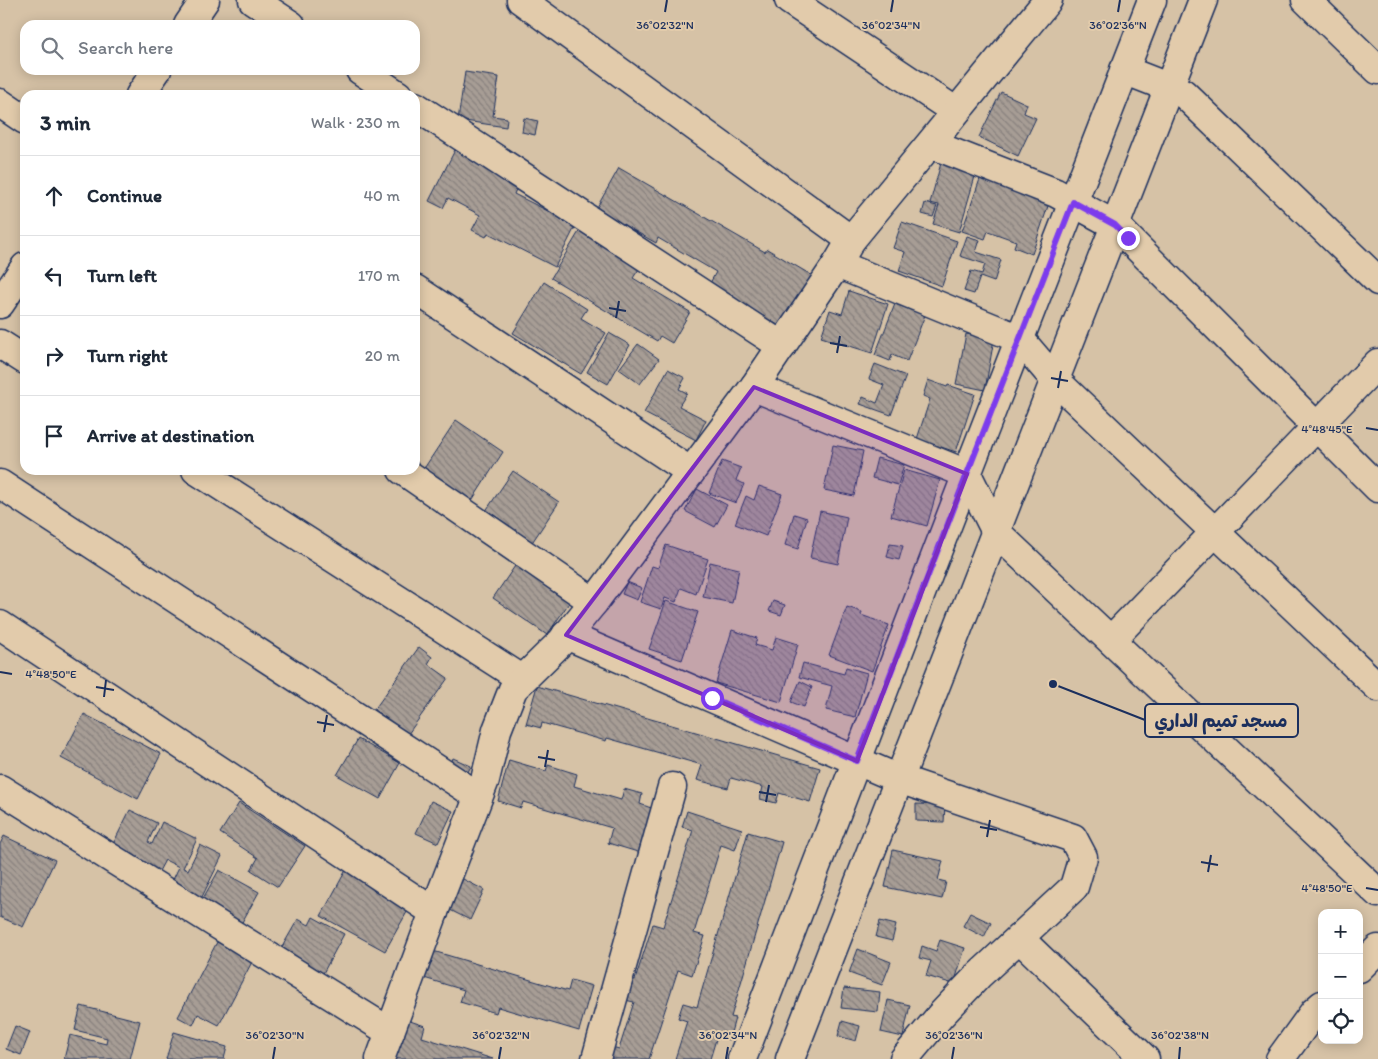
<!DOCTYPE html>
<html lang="en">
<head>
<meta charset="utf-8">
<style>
	:root { --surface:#fff; --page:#f2f2f3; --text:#1f2937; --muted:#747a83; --line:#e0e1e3 }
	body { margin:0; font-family:Itim,"Playpen Sans Arabic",sans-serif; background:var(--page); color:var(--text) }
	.controls { position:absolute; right:15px; bottom:15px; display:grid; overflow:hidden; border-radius:10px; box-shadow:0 2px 12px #0003 }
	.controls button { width:45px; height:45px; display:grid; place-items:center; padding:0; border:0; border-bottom:1px solid var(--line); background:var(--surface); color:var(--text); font:25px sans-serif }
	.stop { position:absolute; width:15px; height:15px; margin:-11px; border:4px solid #7c3aed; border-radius:50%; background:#fff }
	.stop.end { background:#7c3aed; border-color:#fff; box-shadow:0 1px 5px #0008 }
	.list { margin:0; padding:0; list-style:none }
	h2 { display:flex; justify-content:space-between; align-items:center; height:65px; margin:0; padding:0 20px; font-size:21px }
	h2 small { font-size:16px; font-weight:400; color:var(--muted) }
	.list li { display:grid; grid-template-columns:32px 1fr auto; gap:15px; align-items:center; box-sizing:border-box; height:80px; padding:0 20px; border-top:1px solid var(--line) }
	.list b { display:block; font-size:19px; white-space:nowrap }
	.list em { font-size:16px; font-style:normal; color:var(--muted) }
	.icon { flex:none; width:28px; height:28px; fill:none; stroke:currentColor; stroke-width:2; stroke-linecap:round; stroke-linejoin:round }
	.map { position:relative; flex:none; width:1378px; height:1059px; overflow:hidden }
	.search { position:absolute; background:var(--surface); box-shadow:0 2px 12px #0003; left:20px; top:20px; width:400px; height:55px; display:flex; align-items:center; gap:12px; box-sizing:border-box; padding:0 18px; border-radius:15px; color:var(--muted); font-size:19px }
	.panel { position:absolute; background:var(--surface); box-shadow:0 2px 12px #0003; left:20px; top:90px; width:400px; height:385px; border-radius:15px }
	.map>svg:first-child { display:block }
	.building { fill:url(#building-back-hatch); stroke:#1b2f5e }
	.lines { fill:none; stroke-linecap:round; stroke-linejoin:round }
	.minor-casing { stroke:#1b2f5e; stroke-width:31 }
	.major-casing { stroke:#1b2f5e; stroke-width:31 }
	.minor { stroke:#e2cbab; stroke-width:28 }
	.major { stroke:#e2cbab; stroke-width:28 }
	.route { stroke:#7c3aed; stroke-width:6 }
	.marked { fill:#7b2cbf; fill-opacity:0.2; stroke:#7b2cbf; stroke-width:4; stroke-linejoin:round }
	.ticks { fill:none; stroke:#1b2f5e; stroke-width:2 }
	.ticks-label { font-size:12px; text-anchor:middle; fill:#1b2f5e; stroke:#e2cbab; stroke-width:4; stroke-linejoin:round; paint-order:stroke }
	.leader { fill:none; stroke:#1b2f5e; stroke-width:2 }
	.callout-dot { fill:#1b2f5e; stroke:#e2cbab; stroke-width:2 }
	.callout { fill:#e2cbab; stroke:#1b2f5e; stroke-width:2 }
	.callout-label { font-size:18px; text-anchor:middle; font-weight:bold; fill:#1b2f5e }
</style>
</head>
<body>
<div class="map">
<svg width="1378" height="1059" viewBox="0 0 1378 1059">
	<defs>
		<pattern id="building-back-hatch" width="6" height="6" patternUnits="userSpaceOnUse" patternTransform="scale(1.25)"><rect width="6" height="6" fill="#a79d95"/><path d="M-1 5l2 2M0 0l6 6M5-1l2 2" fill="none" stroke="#87807d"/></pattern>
	</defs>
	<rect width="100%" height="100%" fill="#d6c2a6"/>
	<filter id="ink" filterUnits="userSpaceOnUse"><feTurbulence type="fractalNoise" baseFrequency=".02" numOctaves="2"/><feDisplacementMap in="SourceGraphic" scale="10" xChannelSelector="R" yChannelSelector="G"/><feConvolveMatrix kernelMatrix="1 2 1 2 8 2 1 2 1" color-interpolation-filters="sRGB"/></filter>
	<g filter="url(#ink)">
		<g class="building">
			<path d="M465,72l34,5 -6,39 14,2 -1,9 -48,-7z"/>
			<path d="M1001,92l26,12 -3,9 12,5 -18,38 -39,-19z"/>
			<path d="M524,118l14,3 -3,14 -13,-3z"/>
			<path d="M455,150l64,33 -5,11 62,31 -21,42 -67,-34 -2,4 -14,-7 8,-15 -32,-17 -5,10 -14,-7z"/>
			<path d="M941,163l35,10 -17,59 -26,-8 6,-19 -9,-2z"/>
			<path d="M619,168l146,84 2,-3 46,27 -30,52 -74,-43 7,-13 -58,-34 -2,5 -60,-34z"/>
			<path d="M980,179l69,24 -17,51 -18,-7 2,-6 -28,-10 -3,8 -23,-8z"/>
			<path d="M925,203l12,3 -4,11 -11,-3z"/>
			<path d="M902,222l55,19 -15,45 -43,-15 6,-19 -12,-4z"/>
			<path d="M580,230l61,36 -8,12 57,34 -18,31 -12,-7 -3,5 -106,-63z"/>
			<path d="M967,236l13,4 -4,12 25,8 -7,22 -14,-5 -6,17 -10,-3 7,-20 11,3 3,-10 -25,-8z"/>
			<path d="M544,282l43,27 -6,9 25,15 -25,41 -68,-41z"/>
			<path d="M849,291l39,13 -16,49 -51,-16 9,-27 12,4z"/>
			<path d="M895,304l30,11 -18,46 -15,-6 -2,6 -15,-6z"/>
			<path d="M609,333l21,12 -22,39 -21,-12z"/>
			<path d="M966,334l28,5 -9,51 -29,-6z"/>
			<path d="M638,344l21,15 -19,25 -21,-15z"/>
			<path d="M875,364l31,12 -15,39 -31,-11 3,-7 14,6 7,-18 -15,-6z"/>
			<path d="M668,369l17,9 -6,11 8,4 -8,13 27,14 -10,20 -52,-27z"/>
			<path d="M928,380l19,7 1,-2 27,9 -19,58 -39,-13 13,-40 -7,-3z"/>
			<path d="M456,420l47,32 -32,50 -48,-32z"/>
			<path d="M833,445l30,6 -9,45 -30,-6z"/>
			<path d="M877,458l27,7 -6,20 -26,-7z"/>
			<path d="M722,461l19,7 -5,12 8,4 -8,19 -27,-10z"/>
			<path d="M904,470l36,10 -13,46 -36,-10z"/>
			<path d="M513,471l46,31 -30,45 -46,-32z"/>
			<path d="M759,486l23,8 -16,42 -31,-12 11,-28 8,4z"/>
			<path d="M697,489l30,16 -12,22 -30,-16z"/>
			<path d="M820,511l27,6 -9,47 -28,-6z"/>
			<path d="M794,514l13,4 -9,31 -13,-4z"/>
			<path d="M890,544l13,2 -4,14 -12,-3z"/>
			<path d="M666,545l42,14 -12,35 -15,-6 -5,14 -11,-4 -4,11 -21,-7 12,-36 6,2z"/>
			<path d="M710,562l29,7 -7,34 -29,-6z"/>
			<path d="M517,563l54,37 -24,35 -54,-37z"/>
			<path d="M627,582l15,6 -5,12 -15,-6z"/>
			<path d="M666,601l32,11 -16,48 -33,-11z"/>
			<path d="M773,601l12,4 -4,10 -12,-4z"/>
			<path d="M847,607l15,5 -1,3 28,10 -17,46 -43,-16z"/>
			<path d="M732,630l25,8 -2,7 17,5 4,-13 22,7 -17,58 -65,-19z"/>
			<path d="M419,647l13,10 -4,7 20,14 -40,56 -34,-24z"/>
			<path d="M803,663l41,11 2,-7 21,6 -12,44 -29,-7 6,-24 -33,-9z"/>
			<path d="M800,681l12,6 -8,20 -13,-5z"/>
			<path d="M537,686l283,82 -10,34 -31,-9 -3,10 -16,-4 3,-12 -32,-9 -3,10 -31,-8 5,-15 -95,-27 -1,3 -64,-18 -1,5 -15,-4z"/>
			<path d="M84,714l77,40 -23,45 -77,-41z"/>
			<path d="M358,739l42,24 -20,36 -43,-24z"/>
			<path d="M453,758l18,8 -7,14 -17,-7z"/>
			<path d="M509,760l37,11 2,-6 29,9 -3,12 47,14 3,-11 18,5 -2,10 14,5 -13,44 -33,-10 4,-15 -89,-26 -2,6 -23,-7z"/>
			<path d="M431,801l22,10 -15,32 -22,-10z"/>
			<path d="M239,803l66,43 -27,41 -27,-17 7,-12 -38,-25z"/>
			<path d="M916,804l29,1 -1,17 -28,-1z"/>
			<path d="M130,810l27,13 -9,19 4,2 10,-22 35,17 -14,29 5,2 12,-25 22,11 -23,47 -30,-15 10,-21 -14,-7 -7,13 -48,-23z"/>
			<path d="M687,811l55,18 -7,21 -14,-5 -27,88 11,3 -13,39 -14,-5 -29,89h-45l4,-13 11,3 15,-47 -9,-2 7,-21 3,1 18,-56 10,3 30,-97 -11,-3z"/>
			<path d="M748,832l34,10 -51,175 4,1 -6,22 -12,-4 -7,23h-35l12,-38 -9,-3 5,-15 14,4z"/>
			<path d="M4,836l51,24 -32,67 -23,-10v-73z"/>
			<path d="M893,850l50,11 -5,19 8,2 -4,17 -57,-12z"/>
			<path d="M219,870l40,22 -18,32 -40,-22z"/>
			<path d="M346,870l65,35 -26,46 -64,-35z"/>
			<path d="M463,879l21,11 -14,30 -22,-11z"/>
			<path d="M970,913l21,10 -7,14 -21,-11z"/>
			<path d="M313,917l31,17 -23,43 -43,-23 20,-35 11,6z"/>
			<path d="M880,921l16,4 -4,16 -16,-4z"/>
			<path d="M940,940l25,8 -11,36 -28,-8 5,-15 -12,-3 3,-12 14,5z"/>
			<path d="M217,942l36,18 -34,65 -21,-11 -5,11 -15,-8z"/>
			<path d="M858,949l33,13 -9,23 -33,-12z"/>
			<path d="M433,951l135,40 3,-11 21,6 -13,45 -81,-24 -2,6 -36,-11 4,-12 -40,-12z"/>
			<path d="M844,988l36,4 -2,20 -37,-4z"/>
			<path d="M888,1000l22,5 -7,32 -22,-5z"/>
			<path d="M81,1006l59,15 -10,38h-66l6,-24 36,9 1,-6 -32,-8z"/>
			<path d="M407,1020l18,6 -3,11 71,22h-99z"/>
			<path d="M842,1021l18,5 -4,15 -18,-5z"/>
			<path d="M15,1026l15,6 -9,23 -15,-6z"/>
			<path d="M174,1032l53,15 -3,12h-58z"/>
		</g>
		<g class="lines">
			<g class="minor-casing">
				<g id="minor">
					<path d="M253,0l38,25"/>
					<path d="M521,0l330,240"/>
					<path d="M789,0l166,111"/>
					<path d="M1306,0l72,70"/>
					<path d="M360,70l38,25"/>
					<path d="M1124,70l59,23 195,188"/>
					<path d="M0,103l25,17"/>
					<path d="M415,106l367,240"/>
					<path d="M931,144l125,49 59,32 263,263"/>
					<path d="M837,264l183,75 35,41 323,307"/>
					<path d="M415,289l276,183"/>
					<path d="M0,344l25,16"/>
					<path d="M754,387l213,87 29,58 382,361"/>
					<path d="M196,470l326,209"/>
					<path d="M402,470l192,132"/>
					<path d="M0,484l478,312"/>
					<path d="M0,625l434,287"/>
					<path d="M566,635l333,144 174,59 10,19 -9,30 -96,89 -38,40 -36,43"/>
					<path d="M1111,640l267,-277"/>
					<path d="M0,789l390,243"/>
					<path d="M1019,938l126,121"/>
					<path d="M1359,968l19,-19"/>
					<path d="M380,1059l54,-147 51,-132 12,-50 16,-41 49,-48 32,-39 160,-215 83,-123 14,-24 197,-240"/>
					<path d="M596,1059l76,-272"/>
					<path d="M742,1059l225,-585 185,-474"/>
					<path d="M790,1059l413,-1059"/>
					<path d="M1280,1059l34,-47 8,-7"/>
				</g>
			</g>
			<g class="major-casing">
				<g id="major">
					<path d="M188,25l17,-25"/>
					<path d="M140,95l17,-25"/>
					<path d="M0,304l25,-37"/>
				</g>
			</g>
			<use href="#minor" class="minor"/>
			<use href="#major" class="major"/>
		</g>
	</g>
	<g class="lines" filter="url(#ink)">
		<path class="route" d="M712,698l145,63 110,-287 106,-272 42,23 13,13"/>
	</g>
	<path class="marked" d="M754,387l213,87 -110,287 -291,-126z"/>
	<path class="ticks" d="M665,12l2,-12M891,12l2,-12M1118,12l2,-12M609,308l17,3M616,318l3,-17M830,343l17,3M837,353l3,-17M1051,378l17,3M1058,388l3,-17M1366,428l12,2M0,672l12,2M96,687l18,3M104,697l2,-17M317,722l17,3M324,732l3,-17M538,757l17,3M545,767l3,-17M759,792l17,3M766,802l3,-17M980,827l17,3M987,837l3,-17M1201,862l17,3M1208,872l3,-17M1366,888l12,2M273,1059l2,-12M499,1059l2,-12M726,1059l2,-12M952,1059l2,-12M1179,1059l1,-12"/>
	<g class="ticks-label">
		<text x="665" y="29">36°02'32"N</text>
		<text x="891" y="29">36°02'34"N</text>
		<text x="1118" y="29">36°02'36"N</text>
		<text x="1327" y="433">4°48'45"E</text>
		<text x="51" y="678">4°48'50"E</text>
		<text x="1327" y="892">4°48'50"E</text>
		<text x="275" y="1039">36°02'30"N</text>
		<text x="501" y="1039">36°02'32"N</text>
		<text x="728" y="1039">36°02'34"N</text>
		<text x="954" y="1039">36°02'36"N</text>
		<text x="1180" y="1039">36°02'38"N</text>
	</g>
	<path class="leader" d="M1053 684L1145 720"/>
	<circle class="callout-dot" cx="1053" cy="684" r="5"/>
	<rect class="callout" x="1145" y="704" width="153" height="33" rx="5"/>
	<g class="callout-label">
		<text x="1221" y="727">مسجد تميم الداري</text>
	</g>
</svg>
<div class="controls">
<button>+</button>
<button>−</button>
<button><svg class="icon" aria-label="locate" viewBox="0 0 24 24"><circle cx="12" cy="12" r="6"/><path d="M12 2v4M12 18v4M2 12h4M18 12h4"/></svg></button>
</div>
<div class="stop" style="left:712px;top:698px"></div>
<div class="stop end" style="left:1128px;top:238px"></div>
<div class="search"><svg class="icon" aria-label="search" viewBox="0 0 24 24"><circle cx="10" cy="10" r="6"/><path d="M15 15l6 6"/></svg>Search here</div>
<section class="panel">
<h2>3 min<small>Walk · 230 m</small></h2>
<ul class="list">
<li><svg class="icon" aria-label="ahead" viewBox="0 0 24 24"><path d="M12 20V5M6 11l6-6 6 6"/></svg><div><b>Continue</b></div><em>40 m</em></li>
<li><svg class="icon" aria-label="left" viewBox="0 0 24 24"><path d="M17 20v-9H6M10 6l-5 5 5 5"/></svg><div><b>Turn left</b></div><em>170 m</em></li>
<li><svg class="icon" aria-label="right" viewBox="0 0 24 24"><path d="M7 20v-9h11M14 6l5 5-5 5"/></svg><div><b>Turn right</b></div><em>20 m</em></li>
<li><svg class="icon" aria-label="arrive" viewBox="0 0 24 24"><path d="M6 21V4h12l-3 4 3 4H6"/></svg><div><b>Arrive at destination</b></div></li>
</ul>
</section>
</div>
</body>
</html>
